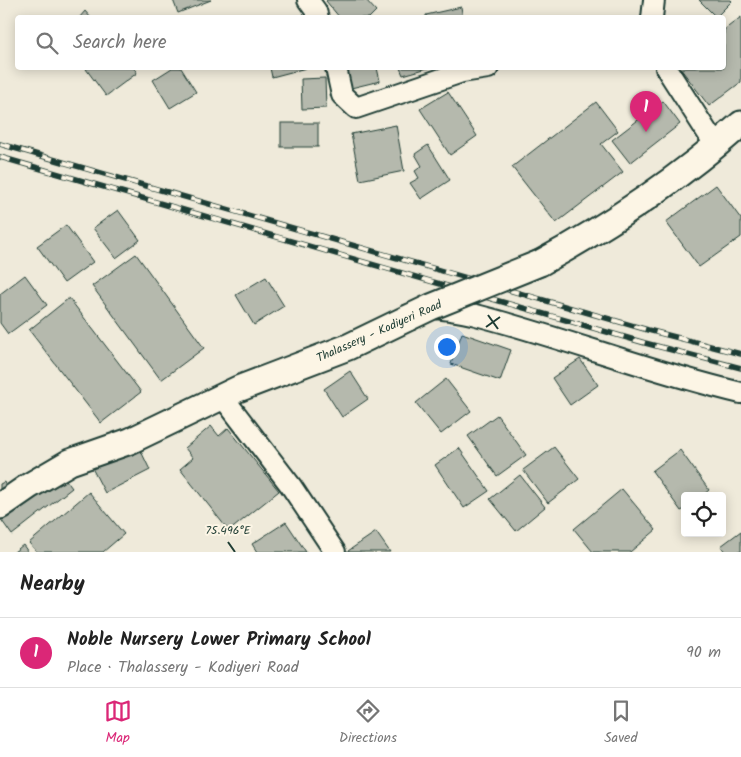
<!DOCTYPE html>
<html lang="en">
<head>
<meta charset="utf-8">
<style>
	:root { --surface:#fff; --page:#f6f6f6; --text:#222; --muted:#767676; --line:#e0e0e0; --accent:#db2777 }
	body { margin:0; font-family:Kalam,sans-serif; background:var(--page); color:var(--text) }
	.controls { position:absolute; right:15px; bottom:15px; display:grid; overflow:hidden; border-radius:5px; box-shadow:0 2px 12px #0003 }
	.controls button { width:45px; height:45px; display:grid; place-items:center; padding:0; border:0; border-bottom:1px solid var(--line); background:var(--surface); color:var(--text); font:25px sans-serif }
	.you { position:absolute; left:446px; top:346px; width:18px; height:18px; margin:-12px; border:4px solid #fff; border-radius:50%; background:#1a73e8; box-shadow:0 0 0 8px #1a73e833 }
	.badge { display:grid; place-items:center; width:32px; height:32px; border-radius:50%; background:var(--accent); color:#fff; font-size:16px; font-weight:700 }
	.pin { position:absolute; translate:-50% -41px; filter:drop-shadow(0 1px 2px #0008) }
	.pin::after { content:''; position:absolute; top:26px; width:18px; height:15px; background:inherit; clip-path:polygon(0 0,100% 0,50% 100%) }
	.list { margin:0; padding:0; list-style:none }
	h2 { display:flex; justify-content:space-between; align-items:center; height:65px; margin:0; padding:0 20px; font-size:21px }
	h2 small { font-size:16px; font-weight:400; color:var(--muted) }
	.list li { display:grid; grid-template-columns:32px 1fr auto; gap:15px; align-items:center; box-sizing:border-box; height:70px; padding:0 20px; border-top:1px solid var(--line) }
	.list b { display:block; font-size:19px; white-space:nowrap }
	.list p { margin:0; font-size:16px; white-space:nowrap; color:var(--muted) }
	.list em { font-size:16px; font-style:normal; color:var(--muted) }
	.icon { flex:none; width:28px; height:28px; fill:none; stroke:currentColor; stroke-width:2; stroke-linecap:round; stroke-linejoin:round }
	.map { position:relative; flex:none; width:741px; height:552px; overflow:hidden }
	.search { position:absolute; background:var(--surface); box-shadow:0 2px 12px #0003; left:15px; right:15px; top:15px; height:55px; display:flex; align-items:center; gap:12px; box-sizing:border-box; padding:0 18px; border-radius:5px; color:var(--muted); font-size:19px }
	.sheet { height:135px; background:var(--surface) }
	nav { display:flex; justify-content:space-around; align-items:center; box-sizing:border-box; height:70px; border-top:1px solid var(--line); background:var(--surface); font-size:14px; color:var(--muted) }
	nav a { display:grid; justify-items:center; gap:2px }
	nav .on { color:var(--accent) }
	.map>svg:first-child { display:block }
	.building { fill:#b5b9ad; stroke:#1f3d34 }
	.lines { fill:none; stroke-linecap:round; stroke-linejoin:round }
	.minor-casing { stroke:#1f3d34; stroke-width:24 }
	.major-casing { stroke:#1f3d34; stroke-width:29 }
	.minor { stroke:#fcf5e5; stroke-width:20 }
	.major { stroke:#fcf5e5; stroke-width:25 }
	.rail-casing { stroke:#1f3d34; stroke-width:5.5 }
	.rail { stroke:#fcf5e5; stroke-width:4; stroke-dasharray:11; stroke-linecap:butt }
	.major-bridge-casing { stroke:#1f3d34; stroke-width:29; stroke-linecap:butt }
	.major-bridge { stroke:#fcf5e5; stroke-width:25 }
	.ticks { fill:none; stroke:#1f3d34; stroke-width:2 }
	.labels { text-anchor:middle; stroke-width:4; stroke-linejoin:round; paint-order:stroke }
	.street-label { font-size:12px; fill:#1f3d34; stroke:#fcf5e5 }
	.ticks-label { font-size:12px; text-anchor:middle; fill:#1f3d34; stroke:#fcf5e5; stroke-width:4; stroke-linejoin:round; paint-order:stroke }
</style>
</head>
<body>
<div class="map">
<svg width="741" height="552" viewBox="0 0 741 552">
	<rect width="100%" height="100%" fill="#efeada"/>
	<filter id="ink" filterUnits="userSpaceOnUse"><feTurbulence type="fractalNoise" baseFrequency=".02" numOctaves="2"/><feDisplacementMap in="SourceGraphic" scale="10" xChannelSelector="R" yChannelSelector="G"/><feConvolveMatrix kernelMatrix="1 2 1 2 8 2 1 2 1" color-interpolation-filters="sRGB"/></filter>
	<g filter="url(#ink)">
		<g class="building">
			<path d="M173,0h38l-33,13z"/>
			<path d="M327,0h39l10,11 -7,7h-29l-14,-17z"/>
			<path d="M699,0h32l1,1 -16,16z"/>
			<path d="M461,7l2,11h-37v-3z"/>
			<path d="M85,11l6,7h-12z"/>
			<path d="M741,17v65l-32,24 -29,-38h44v-38z"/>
			<path d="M89,68h45l3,5 -31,23 -20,-27z"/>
			<path d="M172,68h9l15,24 -26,16 -17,-28z"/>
			<path d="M270,68h36l-34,9z"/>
			<path d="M347,68h30l3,13 -29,7z"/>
			<path d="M400,68h28l-25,7z"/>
			<path d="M325,78l1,30 -24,1 -1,-30z"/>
			<path d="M448,92l29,44 -27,19 -30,-46z"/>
			<path d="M663,101l17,23 -50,39 -18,-23z"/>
			<path d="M596,102l22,29 -17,13 22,28 -67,51 -44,-56z"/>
			<rect x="281" y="123" width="37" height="24"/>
			<path d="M396,125l8,46 -44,9 -9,-46z"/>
			<path d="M428,145l22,35 -29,19 -11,-16 9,-5 -4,-7 7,-5 -7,-12z"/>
			<path d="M716,185l25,34v18l-42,30 -33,-45z"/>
			<path d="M118,210l22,30 -24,18 -23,-30z"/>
			<path d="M66,225l27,37 -29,21 -27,-37z"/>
			<path d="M136,254l68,94 -43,32 -69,-94z"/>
			<path d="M25,275l22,30 -39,29 -8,-11v-29z"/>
			<path d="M266,277l18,29 -30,19 -18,-30z"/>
			<path d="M69,298l72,94 -40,31 -72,-93z"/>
			<path d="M462,333l49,17 -11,31 -49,-17z"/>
			<path d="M580,359l18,26 -28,20 -18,-27z"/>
			<path d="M350,371l18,28 -26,18 -18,-28z"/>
			<path d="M446,379l25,32 -30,23 -25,-31z"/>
			<path d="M497,415l29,40 -29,21 -29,-40z"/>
			<path d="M211,426l8,10 9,-8 51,63 -50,40 -49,-62 13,-11 -8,-10z"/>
			<path d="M138,445l12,25 -45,23 -13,-25z"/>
			<path d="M554,447l25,32 -31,24 -25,-33z"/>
			<path d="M459,448l30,43 -25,17 -29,-43z"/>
			<path d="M680,450l29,40 -7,6h-17v13l-4,2 -29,-40z"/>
			<path d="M60,472l12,16 -60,47 -12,-17z"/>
			<path d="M520,475l25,32 -29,24 -26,-32z"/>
			<path d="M4,482l5,12 -9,5v-15z"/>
			<path d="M622,489l34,41 -26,22h-37l-19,-23z"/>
			<path d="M89,492l35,42 -21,18h-66l-8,-9z"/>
			<path d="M286,522l20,30h-49l-5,-8z"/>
			<path d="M741,531v21h-16l-4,-6z"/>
			<path d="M376,532l14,20h-42v-1z"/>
			<path d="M23,545l5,7h-14z"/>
		</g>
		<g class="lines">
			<g class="minor-casing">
				<g id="minor">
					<path d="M308,0l8,11 2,7"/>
					<path d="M652,18l2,-18"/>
					<path d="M336,68l6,27 14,13 106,-36 26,-4"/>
					<path d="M666,68l50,78"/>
					<path d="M431,307c15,3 30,4 45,8 89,23 175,57 265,78"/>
					<path d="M222,396l69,90 44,66"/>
				</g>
			</g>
			<g class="major-casing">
				<g id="major">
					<path d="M540,263c70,-38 141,-86 201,-139"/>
					<path d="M0,506l29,-20 41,-24 60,-21 108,-52 110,-42 60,-29"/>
				</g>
			</g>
			<use href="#minor" class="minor"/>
			<use href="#major" class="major"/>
			<g class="rail-casing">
				<g id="rail">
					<path d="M0,144l648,186 93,24"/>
					<path d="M0,157l645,186 96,25"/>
				</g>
			</g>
			<use href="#rail" class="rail"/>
			<g class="major-bridge-casing">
				<path id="major-bridge" d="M408,318l23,-11 109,-44"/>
			</g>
			<use href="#major-bridge" class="major-bridge"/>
		</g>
	</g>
	<path class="ticks" d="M488,315l10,14M486,327l14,-10M228,542l7,10"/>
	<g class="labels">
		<g class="street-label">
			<text transform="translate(379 331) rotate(-24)" y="4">Thalassery - Kodiyeri Road</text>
		</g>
	</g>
	<g class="ticks-label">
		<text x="228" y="534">75.496°E</text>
	</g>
</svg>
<div class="controls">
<button><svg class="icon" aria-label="locate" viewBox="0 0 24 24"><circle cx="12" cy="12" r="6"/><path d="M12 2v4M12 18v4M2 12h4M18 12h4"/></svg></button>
</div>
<div class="you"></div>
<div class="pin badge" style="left:646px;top:132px">1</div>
<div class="search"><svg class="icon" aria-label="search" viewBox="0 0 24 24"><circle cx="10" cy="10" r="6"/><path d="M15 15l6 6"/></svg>Search here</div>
</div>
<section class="sheet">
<h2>Nearby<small></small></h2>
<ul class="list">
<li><span class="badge">1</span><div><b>Noble Nursery Lower Primary School</b><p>Place · Thalassery - Kodiyeri Road</p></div><em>90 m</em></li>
</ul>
</section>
<nav>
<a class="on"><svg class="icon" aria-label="map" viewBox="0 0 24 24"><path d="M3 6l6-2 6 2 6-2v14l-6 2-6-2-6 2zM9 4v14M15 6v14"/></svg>Map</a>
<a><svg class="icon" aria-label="directions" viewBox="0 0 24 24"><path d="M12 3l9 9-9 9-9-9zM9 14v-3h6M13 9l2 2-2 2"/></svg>Directions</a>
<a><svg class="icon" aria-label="saved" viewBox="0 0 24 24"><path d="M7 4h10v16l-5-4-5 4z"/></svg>Saved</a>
</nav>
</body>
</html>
